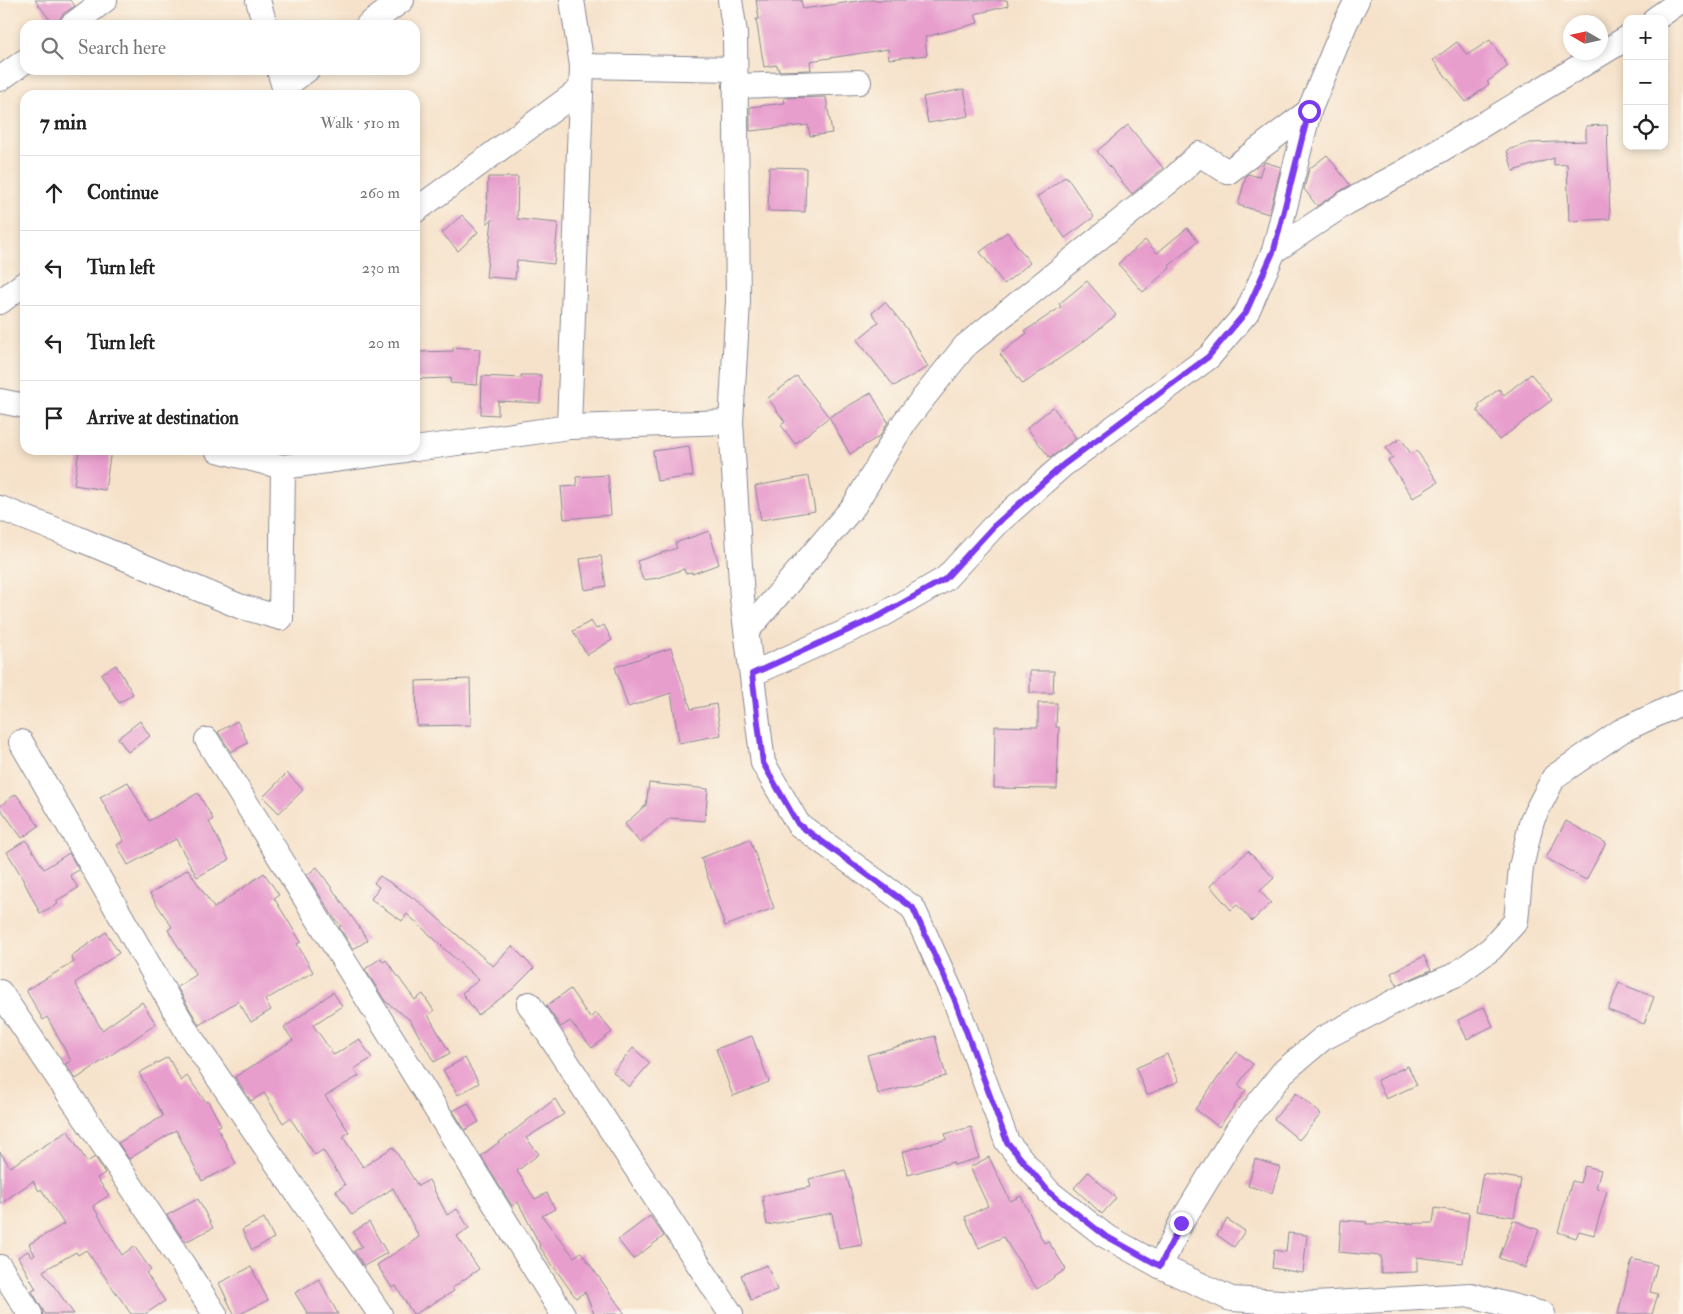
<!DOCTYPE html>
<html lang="en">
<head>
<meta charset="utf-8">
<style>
	:root { --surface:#fff; --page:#f2f2f2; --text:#222; --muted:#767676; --line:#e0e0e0 }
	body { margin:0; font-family:"IM FELL Double Pica",serif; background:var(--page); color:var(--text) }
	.controls { position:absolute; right:15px; top:15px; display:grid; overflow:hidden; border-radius:10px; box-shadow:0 2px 8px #0003 }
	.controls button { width:45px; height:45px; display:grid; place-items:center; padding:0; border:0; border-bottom:1px solid var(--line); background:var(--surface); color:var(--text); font:25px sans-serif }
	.compass { position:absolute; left:1563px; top:15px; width:45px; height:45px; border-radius:50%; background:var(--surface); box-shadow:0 2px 8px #0003; rotate:279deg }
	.stop { position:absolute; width:15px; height:15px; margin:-11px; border:4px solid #7c3aed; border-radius:50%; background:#fff }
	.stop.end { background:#7c3aed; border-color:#fff; box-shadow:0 1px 5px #0008 }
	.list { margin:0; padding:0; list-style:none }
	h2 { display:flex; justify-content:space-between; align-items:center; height:65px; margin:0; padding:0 20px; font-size:21px }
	h2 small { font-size:16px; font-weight:400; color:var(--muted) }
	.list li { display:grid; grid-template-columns:32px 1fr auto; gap:15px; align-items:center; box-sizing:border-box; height:75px; padding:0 20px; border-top:1px solid var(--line) }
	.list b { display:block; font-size:19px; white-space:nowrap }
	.list em { font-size:16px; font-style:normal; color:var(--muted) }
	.icon { flex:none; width:28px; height:28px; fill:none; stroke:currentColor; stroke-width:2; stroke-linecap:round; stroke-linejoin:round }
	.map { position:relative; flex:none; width:1683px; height:1314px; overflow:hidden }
	.search { position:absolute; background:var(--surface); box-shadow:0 2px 8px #0003; left:20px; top:20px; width:400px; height:55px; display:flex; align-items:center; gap:12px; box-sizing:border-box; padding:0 18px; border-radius:15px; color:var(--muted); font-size:19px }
	.panel { position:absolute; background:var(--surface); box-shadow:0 2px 8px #0003; left:20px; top:90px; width:400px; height:365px; border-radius:15px }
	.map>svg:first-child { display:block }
	.building { fill:#e89ecd }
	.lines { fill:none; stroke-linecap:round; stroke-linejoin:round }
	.street-casing { stroke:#888894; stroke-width:26 }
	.street { stroke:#fff; stroke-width:24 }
	.route { stroke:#7c3aed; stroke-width:6 }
</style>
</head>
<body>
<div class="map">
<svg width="1683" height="1314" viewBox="0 0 1683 1314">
	<rect width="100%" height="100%" fill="#fbf7ec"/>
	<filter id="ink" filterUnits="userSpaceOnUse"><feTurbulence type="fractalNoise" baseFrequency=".02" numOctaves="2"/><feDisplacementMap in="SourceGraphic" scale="10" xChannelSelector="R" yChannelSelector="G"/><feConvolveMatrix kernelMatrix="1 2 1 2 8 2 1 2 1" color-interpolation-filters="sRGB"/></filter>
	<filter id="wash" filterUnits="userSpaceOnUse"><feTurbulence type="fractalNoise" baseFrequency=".0096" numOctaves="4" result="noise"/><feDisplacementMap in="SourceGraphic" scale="20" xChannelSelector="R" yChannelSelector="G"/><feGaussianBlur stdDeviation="1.12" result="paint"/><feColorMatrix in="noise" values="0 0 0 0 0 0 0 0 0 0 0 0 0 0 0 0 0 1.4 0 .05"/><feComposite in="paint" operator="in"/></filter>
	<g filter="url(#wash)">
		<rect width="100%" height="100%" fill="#f6e2ca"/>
		<g id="blocks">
			<g class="building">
				<path d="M35,0h35l5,6 -12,8 -3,5 -1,6h-5z"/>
				<path d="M756,0h45l2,9 61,-9h143l1,6 -33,8 3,9 -53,14 2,18 -38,4 -1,-10 -78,12 1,9 -32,1 -2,-6 -13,2 -8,-48h3z"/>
				<path d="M1490,40l18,26 -21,16 2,2 -23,18 -33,-42 24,-18 10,13z"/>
				<path d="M964,89l5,27 -41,7 -5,-26z"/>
				<path d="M826,97l6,36 -22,3 -2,-11 -58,6v-24l35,-4 -1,-5z"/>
				<path d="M1128,125l35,43 -31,26 -35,-43z"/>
				<path d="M1607,125l3,94 -41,2 -2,-57 -13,1v-7l-41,13 -6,-21 23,-7 56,-2v-15z"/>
				<path d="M1327,155l23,30 -33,21 -13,-17 5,-20z"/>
				<path d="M1264,162l17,5 -12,47 -31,-9 8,-29 2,-2 11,3z"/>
				<path d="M769,167l37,1 -1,44 -37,-1z"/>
				<path d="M1066,176l28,41 -29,21 -28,-41z"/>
				<path d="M488,177h30l-1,42 41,4 -4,41 -37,-4 -2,19 -29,-2 6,-58 -5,5z"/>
				<path d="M462,215l16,17 -20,19 -16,-18z"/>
				<path d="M1187,228l11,13 -29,25 1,2 -27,24 -25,-28 27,-24 12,13z"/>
				<path d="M1007,232l23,31 -26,21 -24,-32z"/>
				<path d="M1087,281l29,34 -29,24 -64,45 -23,-30 27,-21 -2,-2 36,-24 -2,-3z"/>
				<path d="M885,302l22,27 21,38 -34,19 -37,-46 22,-18 -7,-9z"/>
				<path d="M453,347l27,2 -3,36 -27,-2 1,-5 -36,1v-21h4v-6l34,-1z"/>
				<path d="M1531,374l21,26 -53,40 -22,-30 3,-2 -2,-3 21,-16 5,6z"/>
				<path d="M521,375h20l-1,28 -42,-2v14l-17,-1 1,-38 39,2z"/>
				<path d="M797,376l32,41 -34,27 -14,-19 4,-3 -17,-24z"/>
				<path d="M871,393l17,29 -8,14 -30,18 -21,-37z"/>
				<path d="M1053,407l23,31 -26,20 -23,-30z"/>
				<path d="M1401,438l10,16 6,-3 21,31 -25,16 -25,-37 5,-3 -7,-10z"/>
				<path d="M689,446l4,30 -36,5 -4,-30z"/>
				<path d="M79,450h32l-6,40 -31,-5z"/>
				<path d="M608,475l3,40 -47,4 -3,-32 16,-1 -1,-9z"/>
				<path d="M809,476l6,35 -54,9 -6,-34z"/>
				<path d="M709,531l10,33 -27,10v-2l-7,1 -1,-4 -26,9 -15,2 -6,-19 40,-13 -2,-5z"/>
				<path d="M601,556l5,30 -21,4 -5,-31z"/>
				<path d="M591,621l5,8 8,-4 8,15 -25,15 -14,-24z"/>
				<path d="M671,648l20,61 25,-5 5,31 -42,8 -8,-50 -43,14 -13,-40z"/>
				<path d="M116,665l17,29 -14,9 -18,-29z"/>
				<path d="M1030,671h24l-1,22h-23z"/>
				<path d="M470,679l1,46 -54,1 -1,-45z"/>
				<path d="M1038,703h19l-1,24h3l-2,62 -63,-1 1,-62 43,1z"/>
				<path d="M140,721l10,15 -22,16 -10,-14z"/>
				<path d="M237,721l11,22 -17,9 -13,-20z"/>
				<path d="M287,773l16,17 -24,23 -16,-16z"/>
				<path d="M128,782l21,39 49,-28 15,26 -4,3 20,38 -32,17 -21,-38 -48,26 -11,-20 7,-4 -24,-44z"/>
				<path d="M649,783l59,6 -3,32 -35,-3 -30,25 -15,-19 21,-19z"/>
				<path d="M16,794l23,32 -17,12 -22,-30v-2z"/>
				<path d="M1566,821l40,22 -20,37 -40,-22z"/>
				<path d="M750,839l24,69 -49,18 -24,-68z"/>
				<path d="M26,840l18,29 25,-16 10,17 -9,5 8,13 -22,13 2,3 -18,9 -21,-41 -12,-20z"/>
				<path d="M1248,851l26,27 -14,13 11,12 -19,18 -15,-16 -6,5 -21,-24z"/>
				<path d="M317,867l51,73 -8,5 -7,4 -14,-22 2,-1 -7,-8 -27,-43z"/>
				<path d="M188,869l26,39 50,-35 15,22 -5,3 27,44 -4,2 16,28 -48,28 6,10 -20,12 -13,-21 -39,24 -22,-38 19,-12 -28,-45 4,-3 -22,-33z"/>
				<path d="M380,876l38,25 75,65 19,-20 22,22 -21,21 -35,26 -16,-22 17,-13 -38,-34h1l-35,-32 -5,7 -31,-22 8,-12 -5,-4z"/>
				<path d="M106,932l13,21 -44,30 27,47 40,-28 14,22 -80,55 -11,-15 6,-3 -24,-44 -4,3 -17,-30 48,-28 -3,-6z"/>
				<path d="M1424,956l7,14 -34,15 -6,-12z"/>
				<path d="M381,958l2,4 3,-2 29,40 8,-6 11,17 -6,4 22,38 -16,9 -24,-42 -25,-19 -20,-32z"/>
				<path d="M1619,983l35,14 -10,27 -36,-14z"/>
				<path d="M570,989l20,29 6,-6 16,20 -20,16 -22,-27 -9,6 -15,-21z"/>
				<path d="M333,992l9,14 -29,19 21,30 25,-16 13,19 -18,11 5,7 -34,20 24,36 -6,5 20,30 30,-20 25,39 11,-6 18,35 10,-6 12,19 -12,8 22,33 -27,19 2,3 -39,23h-2l-17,-28 -4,2 -15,-23 42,-28 -26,-49 -41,27 -16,-24 9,-6 -22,-35 -8,5 -25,-37 -7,5 -19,-30 -13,8 -16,-24 58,-37 -9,-12z"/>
				<path d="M1484,1007l9,19 -26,13 -9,-19z"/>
				<path d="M752,1036l17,46 -36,14 -17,-47z"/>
				<path d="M935,1036l11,40 -68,18 -11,-39z"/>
				<path d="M633,1048l17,15 -21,24 -16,-15z"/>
				<path d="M1237,1052l16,12 -15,21 8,5 -27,37 -24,-18z"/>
				<path d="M1167,1054l12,27 -32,14 -11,-27z"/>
				<path d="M168,1057l13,24 6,-5 19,26 2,-1 13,24 -4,2 19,37 -34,17 -26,-51 -47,29 -11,-16 45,-27 -24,-43z"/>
				<path d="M465,1058l14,25 -21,12 -15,-25z"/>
				<path d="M1408,1066l9,19 -31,14 -9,-19z"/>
				<path d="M1296,1093l25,21 -22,26 -25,-21z"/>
				<path d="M555,1099l9,15 -38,24 13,16 -22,17 18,28 12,-6 8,16 -13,7 32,41 7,-5 44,62h-31l-9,-22 -9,6 -37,-52 1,-1 -22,-43 -6,4 -31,-50z"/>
				<path d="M468,1103l11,19 -14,8 -12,-19z"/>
				<path d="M971,1127l8,31 -25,7 -1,-3 -45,13 -6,-23 45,-13 -2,-5z"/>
				<path d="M68,1131l19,31 8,-5 10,16 -8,5 12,17 -16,11 29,49 12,-9 17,24 -5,3 19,28 -20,13h-14l-45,-64 -8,5 -2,-3 -33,19 31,43h-29l-13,-23 4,-2 -18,-32 10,-6 4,6 3,-2 -6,-11 35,-20 -23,-35 -2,2 -6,-10 -33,23v-52l10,15z"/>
				<path d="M989,1157l21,44 11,-5 23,47 4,-2 18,28 -29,20 -34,-52 -24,11 -14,-31 23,-11 -18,-39z"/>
				<path d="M1255,1159l25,8 -8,26 -24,-7z"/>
				<path d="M1585,1166l16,4 -5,18 11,3 -13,44 -15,-4 -3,7 -18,-6 14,-51 8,2z"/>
				<path d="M845,1170l10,37 7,38 -23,4 -7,-36 -65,12 -5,-29 49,-9 -2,-8z"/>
				<path d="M1088,1172l28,26 -14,16 -28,-26z"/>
				<path d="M1483,1173l38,6 -7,38 -38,-6z"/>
				<path d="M198,1199l15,29 -28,14 -18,-27z"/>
				<path d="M1435,1208l34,5 -6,50 -46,-6v15l-36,1v-17l-42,-4 2,-32 26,2 -1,2 67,-1z"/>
				<path d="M650,1216l14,20 -31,23 -15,-19z"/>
				<path d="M264,1218l10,20 -22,12 -10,-20z"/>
				<path d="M1227,1219l18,12 -11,16 -17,-12z"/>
				<path d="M1513,1220l26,10 -14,38 -26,-10z"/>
				<path d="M369,1222l18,31 -23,13 -10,-15 8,-4 -9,-15z"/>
				<path d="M1288,1233l19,2 -4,38 -31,-5 2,-18 12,2z"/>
				<path d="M1632,1259l25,6 -7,27 8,2 -6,20h-34z"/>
				<path d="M767,1265l10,25 -26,10 -10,-25z"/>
				<path d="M251,1267l17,33 -28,14h-6l-15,-31z"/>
				<path d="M319,1279l19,35h-30l-13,-21z"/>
			</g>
		</g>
	</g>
	<g filter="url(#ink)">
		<use href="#blocks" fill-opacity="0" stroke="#888894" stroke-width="1"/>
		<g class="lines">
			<g class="street-casing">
				<g id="street">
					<path d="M258,0l7,25"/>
					<path d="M730,0l5,33 3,268 -7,121 11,176 21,165 35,61 115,84 41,90 53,144 42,50 55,43 56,31 71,33 84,5 156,-9 72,19"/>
					<path d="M1655,19l27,-19"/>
					<path d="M72,25l33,-25"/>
					<path d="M368,25l34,-25"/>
					<path d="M582,66l153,3"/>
					<path d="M279,70l5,17 23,-17"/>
					<path d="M0,79l25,-18"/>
					<path d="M735,86l124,-4"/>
					<path d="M415,211l166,-122"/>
					<path d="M1274,251l72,-48 58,-31 223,-134"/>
					<path d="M0,302l25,-19"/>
					<path d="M0,401l25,5"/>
					<path d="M569,427l162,-5"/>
					<path d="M415,449l154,-22 13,-361 -10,-66"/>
					<path d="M217,450l66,17 122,-17"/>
					<path d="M0,508l77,30 162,68 42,12 2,-151"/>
					<path d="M747,631l107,-125 51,-85 60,-75 211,-170 23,-22 29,18 81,-61 36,-87 12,-24"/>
					<path d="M752,674l127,-57 66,-38 48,-52 70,-62 146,-108 38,-45 27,-61 35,-140"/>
					<path d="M207,740l356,574"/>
					<path d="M21,742l168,293 191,279"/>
					<path d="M0,992l154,228 61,94"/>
					<path d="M529,1004l202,310"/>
					<path d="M1160,1266l21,-43 57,-94 45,-57 39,-33 85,-44 48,-20 36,-26 25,-28 5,-54 11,-47 22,-43 67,-46 62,-29"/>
					<path d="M0,1267l30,47"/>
				</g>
			</g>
			<use href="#street" class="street"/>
		</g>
	</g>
	<g class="lines" filter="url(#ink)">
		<path class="route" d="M1181,1223l-21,43 -56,-31 -55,-43 -42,-50 -53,-144 -41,-90 -115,-84 -35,-61 -11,-89 127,-58 66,-37 48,-52 70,-62 145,-108 38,-45 28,-62 35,-139"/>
	</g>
</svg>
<div class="controls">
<button>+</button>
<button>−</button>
<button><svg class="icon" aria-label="locate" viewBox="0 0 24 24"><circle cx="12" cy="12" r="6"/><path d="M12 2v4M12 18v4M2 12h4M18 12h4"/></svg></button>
</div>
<svg class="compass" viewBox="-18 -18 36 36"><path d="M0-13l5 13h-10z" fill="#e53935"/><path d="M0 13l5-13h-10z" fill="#767676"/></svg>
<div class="stop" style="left:1309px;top:111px"></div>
<div class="stop end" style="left:1181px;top:1223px"></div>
<div class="search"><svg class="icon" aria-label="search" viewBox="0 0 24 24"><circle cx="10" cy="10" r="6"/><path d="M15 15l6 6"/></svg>Search here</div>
<section class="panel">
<h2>7 min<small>Walk · 510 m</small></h2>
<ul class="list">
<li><svg class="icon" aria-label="ahead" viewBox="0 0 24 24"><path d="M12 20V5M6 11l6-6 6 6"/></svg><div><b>Continue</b></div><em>260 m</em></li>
<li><svg class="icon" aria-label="left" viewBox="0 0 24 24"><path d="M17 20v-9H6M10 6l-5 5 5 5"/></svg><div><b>Turn left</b></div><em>230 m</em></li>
<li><svg class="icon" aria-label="left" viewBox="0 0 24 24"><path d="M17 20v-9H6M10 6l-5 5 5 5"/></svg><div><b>Turn left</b></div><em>20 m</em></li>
<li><svg class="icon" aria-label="arrive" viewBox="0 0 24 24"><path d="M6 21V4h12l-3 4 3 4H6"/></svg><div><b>Arrive at destination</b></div></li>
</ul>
</section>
</div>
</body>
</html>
